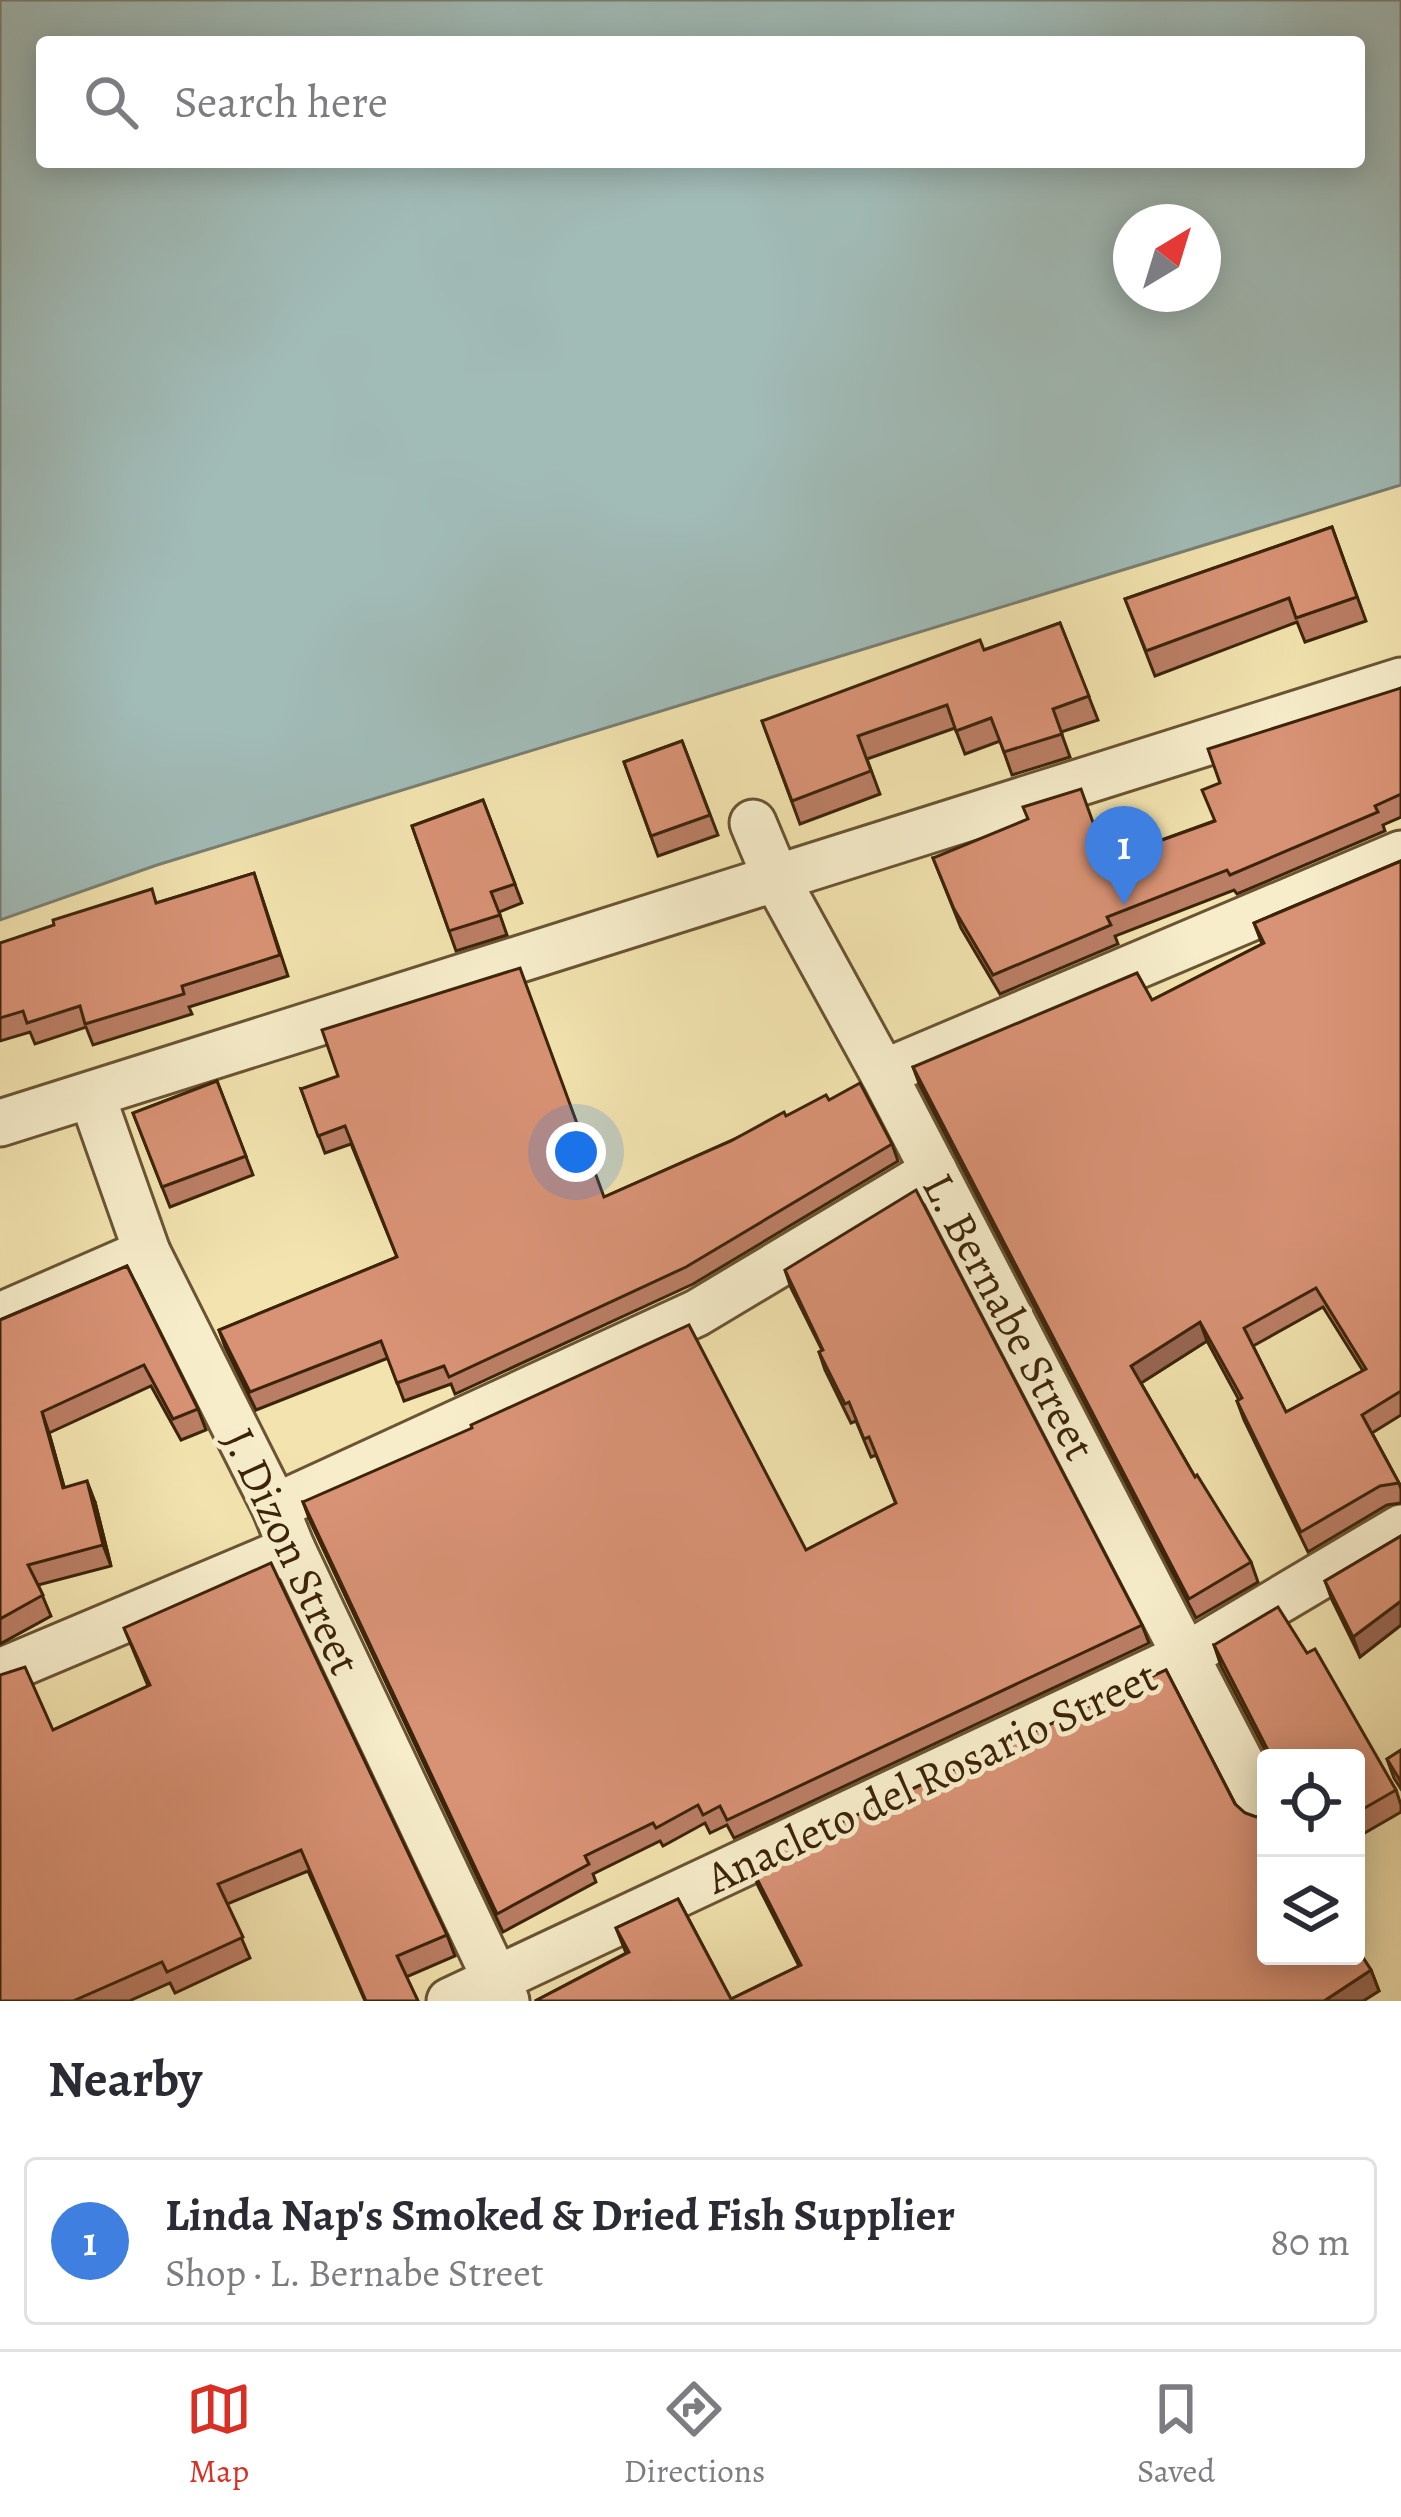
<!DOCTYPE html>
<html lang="en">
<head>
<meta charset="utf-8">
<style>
	:root { --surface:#fff; --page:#f2f2f3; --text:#2b2b33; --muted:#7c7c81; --line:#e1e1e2; --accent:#d93025 }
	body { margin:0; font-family:Alegreya,serif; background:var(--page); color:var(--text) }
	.controls { position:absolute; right:36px; bottom:36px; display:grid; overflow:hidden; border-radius:12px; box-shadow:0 6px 30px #0003 }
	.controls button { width:108px; height:108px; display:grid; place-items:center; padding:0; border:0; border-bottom:3px solid var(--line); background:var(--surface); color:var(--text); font:60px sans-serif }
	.compass { position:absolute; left:1113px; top:204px; width:108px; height:108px; border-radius:50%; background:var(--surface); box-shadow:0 6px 30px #0003; rotate:38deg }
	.you { position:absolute; left:576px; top:1152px; width:42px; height:42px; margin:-30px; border:9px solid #fff; border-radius:50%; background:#1a73e8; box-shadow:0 0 0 18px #1a73e833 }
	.badge { display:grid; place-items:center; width:78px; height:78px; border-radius:50%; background:var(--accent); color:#fff; font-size:39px; font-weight:700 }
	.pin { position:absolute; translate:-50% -99px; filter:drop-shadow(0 3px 6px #0008) }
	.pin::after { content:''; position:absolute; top:63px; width:42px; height:36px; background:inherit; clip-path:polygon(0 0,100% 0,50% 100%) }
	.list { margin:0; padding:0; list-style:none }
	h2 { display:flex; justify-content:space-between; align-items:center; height:156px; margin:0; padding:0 48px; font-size:51px }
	h2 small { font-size:39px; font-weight:400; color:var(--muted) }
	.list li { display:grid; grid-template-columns:78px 1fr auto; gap:36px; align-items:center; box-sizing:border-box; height:168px; margin:0 24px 24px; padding:0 24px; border:3px solid var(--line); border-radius:12px }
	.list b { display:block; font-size:45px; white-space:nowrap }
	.list p { margin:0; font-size:39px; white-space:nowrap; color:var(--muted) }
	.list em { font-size:39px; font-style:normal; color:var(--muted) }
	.icon { flex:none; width:66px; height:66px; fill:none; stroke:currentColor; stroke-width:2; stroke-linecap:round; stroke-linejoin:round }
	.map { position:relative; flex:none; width:1401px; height:2001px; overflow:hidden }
	.search { position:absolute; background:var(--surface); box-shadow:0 6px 30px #0003; left:36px; right:36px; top:36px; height:132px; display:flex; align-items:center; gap:30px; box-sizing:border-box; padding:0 42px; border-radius:12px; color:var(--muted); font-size:45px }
	.sheet { height:348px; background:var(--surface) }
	nav { display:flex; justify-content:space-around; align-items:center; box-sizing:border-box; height:168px; border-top:3px solid var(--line); background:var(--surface); font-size:33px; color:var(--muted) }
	nav a { display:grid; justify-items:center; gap:6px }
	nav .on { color:var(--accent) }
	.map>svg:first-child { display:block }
	.water { fill:#a1bbb7; stroke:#797f72; stroke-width:3; fill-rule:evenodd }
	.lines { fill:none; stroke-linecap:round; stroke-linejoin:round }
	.minor-casing { stroke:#6a5433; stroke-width:51 }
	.minor { stroke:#f7edcb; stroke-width:45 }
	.wall { fill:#ba7e65; stroke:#3c240a; stroke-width:3; fill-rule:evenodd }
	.shaded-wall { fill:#976652; stroke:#3c240a; stroke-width:3 }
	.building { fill:#d89275; stroke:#3c240a; stroke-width:3; fill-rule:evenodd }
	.labels { text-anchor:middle; stroke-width:10; stroke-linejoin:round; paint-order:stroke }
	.street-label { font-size:45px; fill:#3c240a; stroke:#f7edcb }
</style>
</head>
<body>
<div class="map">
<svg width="1401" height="2001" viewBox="0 0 1401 2001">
	<rect width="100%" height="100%" fill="#f2e3af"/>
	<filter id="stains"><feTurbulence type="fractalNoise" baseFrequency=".00167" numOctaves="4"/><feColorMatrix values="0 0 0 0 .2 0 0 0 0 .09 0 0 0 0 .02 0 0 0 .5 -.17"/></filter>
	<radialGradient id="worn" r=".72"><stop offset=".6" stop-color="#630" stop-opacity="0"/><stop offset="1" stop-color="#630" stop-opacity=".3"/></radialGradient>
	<path class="water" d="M0,0h1401v485l-1244,380 -157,55zM42,42h1317v120h-1317zM1131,222h72v72h-72z"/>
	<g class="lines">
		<g class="minor-casing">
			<g id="minor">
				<path d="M753,823l23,55 107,195 383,738"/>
				<path d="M883,1073l518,-219"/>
				<path d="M92,1096l55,156 128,255 17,42 214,452"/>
				<path d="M0,1123l1401,-442"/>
				<path d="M0,1316l147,-64"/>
				<path d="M275,1507l422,-194 237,-142"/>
				<path d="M0,1672l292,-123"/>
				<path d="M450,2001l737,-346 214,-127"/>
			</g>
		</g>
		<use href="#minor" class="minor"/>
	</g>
	<g class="wall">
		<path d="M1332,527l34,94 -61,21 -8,-20 -142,54 -30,-77z"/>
		<path d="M1060,623l38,97 -37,12 9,25 -58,18 -12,-34 -35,13 -10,-26 -88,31 13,35 -80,30 -38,-103 222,-71z"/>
		<path d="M1401,688v129l-18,8 2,6 -148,63 -3,-4 -119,46 3,8 -118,50 -39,-66 -28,-70 171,-5 44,-8 66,-24 6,-38z"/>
		<path d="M682,741l36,94 -60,21 -34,-94z"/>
		<path d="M483,800l39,103 -23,9 8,23 -51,16 -44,-125z"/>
		<path d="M1401,861v554l-29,18 27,50 2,6v14l-14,2 -79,47 -64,-132 -7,-19 2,-1 -32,-59 -66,42 54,94 56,85 7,20 -62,36 -276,-532 -7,-19 239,-67 110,-56 -8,-21zM1323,1307l40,64 -77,41 -33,-66z"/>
		<path d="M254,873l34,103 -99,31 3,7 -99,31 -7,-18 -51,17 -5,-12 -30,9v-98l157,-40z"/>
		<path d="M217,1081l36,94 -83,32 -37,-94z"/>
		<path d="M301,1089l303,108 182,-81 43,-16 63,44 6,17 -205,123 -238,110 -4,-10 -47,17 -16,-43 -132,52 -31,-63 -6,-17 178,-73 -46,-113 -26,9z"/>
		<path d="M127,1266l71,143 8,21 -25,10 -30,-54 -102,47 15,54 31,15 16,64 -73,19 13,31 -51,28v-324z"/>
		<path d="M785,1270l357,355 7,18 -415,195 -7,-13 -17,8 -5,-10 -42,23 -3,-5 -67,33 3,8 -93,50 -193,-411 -7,-19 503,48 90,-46 -20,-49 -5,2 -15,-36 -5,2 -26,-53 -6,-18 3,-2 -31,-62z"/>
		<path d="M1401,1536v89l-41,32 -28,-57 -7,-19z"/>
		<path d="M124,1628l323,307 8,21 -49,21 12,24h-53l-57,-130 -81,33 23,54 -75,35 -5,-10 -41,18h-129l53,-271 95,-44z"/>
		<path d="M1214,1645l93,8 89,137 5,15v7l-45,26v-80h-87l-48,-92z"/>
		<path d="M1166,1670l69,134 10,9 11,4 10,-2v141h90v-9l15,23 8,21 -16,10h-828l91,-48 -10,-25 62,-29 53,100 68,-33 -41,-80 -8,-21z"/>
		<path d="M1401,1750v39l-7,-11 -7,-19z"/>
	</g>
	<g class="shaded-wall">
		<path d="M1200,1322l7,19 -69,44 -7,-19z"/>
		<path d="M42,1412l7,21 21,75 -7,-20z"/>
		<path d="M87,1481l8,21 16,64 -8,-21z"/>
		<path d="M1401,1601v24l-41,32 -7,-20z"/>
		<path d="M1371,1970l8,21 -16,10h-39z"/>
	</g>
	<g class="building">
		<path d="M1332,527l25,70 -61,21 -7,-20 -143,53 -21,-52z"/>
		<path d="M1060,623l29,73 -36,13 9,25 -58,18 -13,-34 -35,13 -9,-26 -89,31 13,35 -79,30 -30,-80 218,-81 4,10z"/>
		<path d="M1401,688v106l-26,12 3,6 -148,63 -3,-5 -120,47 4,8 -118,50 -39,-66 -21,-51 95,-39 -5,-12 58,-18 23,64 41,-15 3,7 67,-24 -13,-31 18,-7 -12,-34z"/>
		<path d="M682,741l28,74 -59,21 -27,-74z"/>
		<path d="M483,800l32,84 -24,8 9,23 -51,16 -37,-105z"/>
		<path d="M1401,861v530l-39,24 37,68 -19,3 -79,46 -64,-131 5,-3 -42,-76 -69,44 64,111 2,-2 54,87 -62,37 -276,-532 224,-94 15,27 112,-57 -10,-20zM1316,1288l50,81 -80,43 -42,-84z"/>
		<path d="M254,873l26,82 -98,31 2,8 -99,30 -5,-18 -53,17 -4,-12 -23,7v-75l54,-18 -1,-5 99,-31 4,14z"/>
		<path d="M520,968l84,229 127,-56 53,-29 2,4 40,-21 3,5 31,-17 32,61 -206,123 -237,110 -5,-11 -47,17 -16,-42 -131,51 -31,-62 178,-73 -52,-131 -27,10 -17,-47 37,-13 -16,-46z"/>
		<path d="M217,1081l29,75 -84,31 -29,-74z"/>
		<path d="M916,1190l226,435 -415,195 -7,-14 -17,9 -5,-10 -42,23 -3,-5 -68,33 4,8 -92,50 -194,-412 169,-74 -1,-3 218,-100 117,225 90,-47 -27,-66 -5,2 -15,-37 -4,2 -26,-52 4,-2 -38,-80z"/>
		<path d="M127,1266l71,143 -25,10 -29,-54 -102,47 21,76 24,-7 16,64 -75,20 15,30 -43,24v-299z"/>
		<path d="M1401,1536v65l-48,36 -28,-56z"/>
		<path d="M271,1563l176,372 -50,21 21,45h-52l-65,-151 -83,34 25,53 -76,35 -5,-10 -89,39h-73v-326l25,-8 28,63 97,-45 -26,-57z"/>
		<path d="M1278,1607l29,46 8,-4 81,141 -40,23v-55h-84l-58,-113z"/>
		<path d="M1166,1670l69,134 10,9 11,4 10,-2v141h90v-9l15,23 -47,31h-789l94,-49 -13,-24 62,-29 53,100 70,-34 -51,-100z"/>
		<path d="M1401,1750v32l-14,-23z"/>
	</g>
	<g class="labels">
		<g class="street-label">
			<text transform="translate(1010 1316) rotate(62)" y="16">L. Bernabe Street</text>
			<text transform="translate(293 1551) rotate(65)" y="16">J. Dizon Street</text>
			<text transform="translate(931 1776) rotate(-25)" y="16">Anacleto del Rosario Street</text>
		</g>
	</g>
	<rect width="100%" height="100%" filter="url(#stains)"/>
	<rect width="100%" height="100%" fill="url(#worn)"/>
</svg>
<div class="controls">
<button><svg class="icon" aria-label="locate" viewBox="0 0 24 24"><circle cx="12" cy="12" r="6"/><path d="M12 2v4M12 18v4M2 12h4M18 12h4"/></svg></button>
<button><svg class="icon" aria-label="layers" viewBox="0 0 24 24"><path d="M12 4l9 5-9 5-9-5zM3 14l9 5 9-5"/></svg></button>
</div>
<svg class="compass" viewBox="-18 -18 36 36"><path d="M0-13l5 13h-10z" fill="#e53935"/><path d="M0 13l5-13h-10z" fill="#7c7c81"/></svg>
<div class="you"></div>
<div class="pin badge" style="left:1124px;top:905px;background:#3f7fe0">1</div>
<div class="search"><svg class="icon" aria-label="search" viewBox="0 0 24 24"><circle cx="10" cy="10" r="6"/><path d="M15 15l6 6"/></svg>Search here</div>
</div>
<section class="sheet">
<h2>Nearby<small></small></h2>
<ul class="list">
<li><span class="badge" style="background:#3f7fe0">1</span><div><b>Linda Nap's Smoked &amp; Dried Fish Supplier</b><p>Shop · L. Bernabe Street</p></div><em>80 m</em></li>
</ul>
</section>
<nav>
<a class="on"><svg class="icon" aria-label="map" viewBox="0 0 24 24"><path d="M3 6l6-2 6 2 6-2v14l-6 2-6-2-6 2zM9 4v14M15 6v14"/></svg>Map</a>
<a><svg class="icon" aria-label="directions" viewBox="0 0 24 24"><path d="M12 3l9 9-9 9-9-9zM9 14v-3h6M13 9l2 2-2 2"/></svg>Directions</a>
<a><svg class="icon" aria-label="saved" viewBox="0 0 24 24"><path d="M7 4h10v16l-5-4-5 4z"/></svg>Saved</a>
</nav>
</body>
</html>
